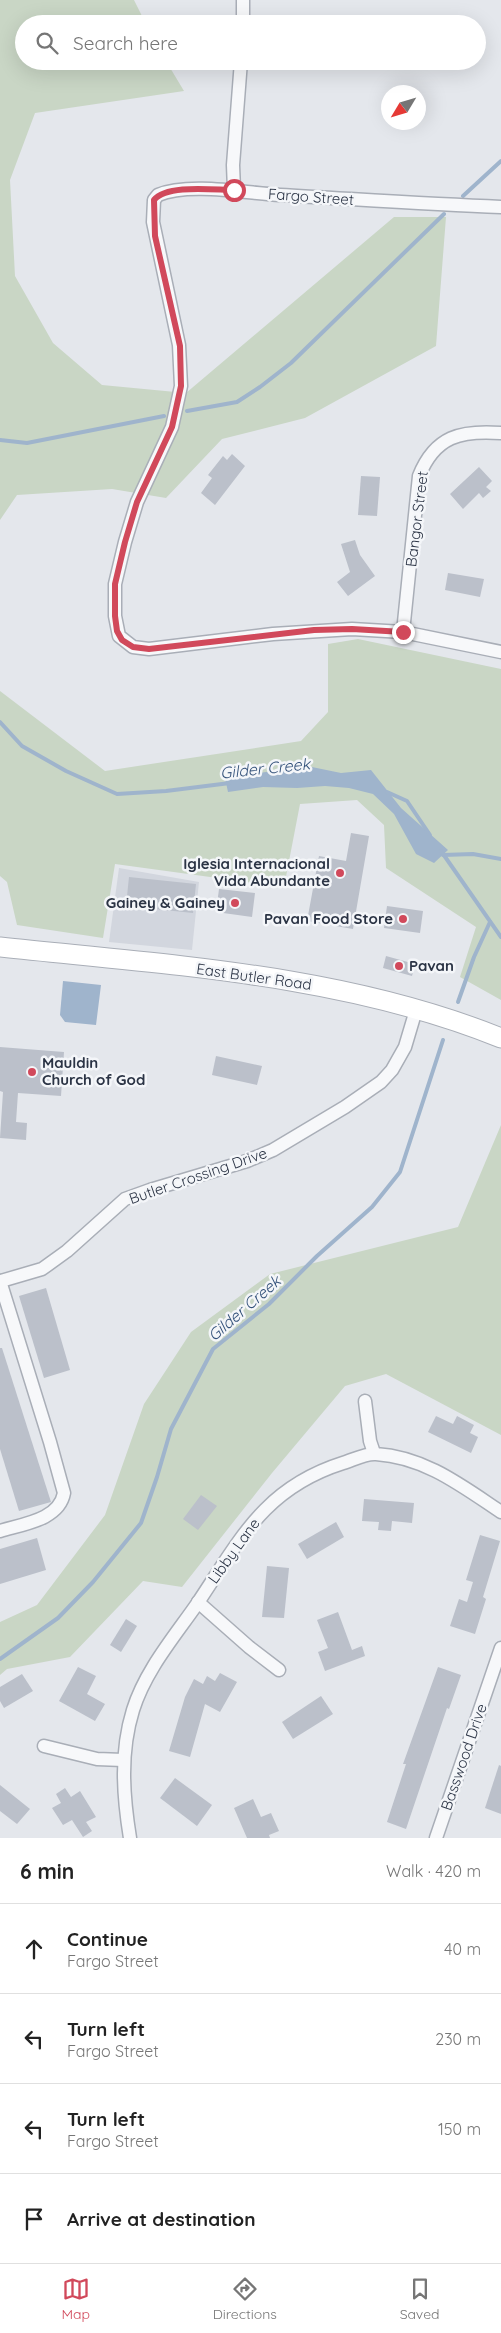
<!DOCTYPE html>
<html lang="en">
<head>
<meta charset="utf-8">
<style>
	:root { --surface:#fff; --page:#f2f2f2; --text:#222; --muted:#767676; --line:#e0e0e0; --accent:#d1495b }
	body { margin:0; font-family:Quicksand,sans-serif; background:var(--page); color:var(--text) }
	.compass { position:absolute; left:381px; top:85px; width:45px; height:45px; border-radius:50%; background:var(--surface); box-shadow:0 5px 20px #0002; rotate:232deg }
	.stop { position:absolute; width:15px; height:15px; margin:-11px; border:4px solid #d1495b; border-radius:50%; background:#fff }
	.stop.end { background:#d1495b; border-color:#fff; box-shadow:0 1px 5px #0008 }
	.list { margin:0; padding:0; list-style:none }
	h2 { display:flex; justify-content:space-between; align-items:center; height:65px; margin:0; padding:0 20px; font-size:21px }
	h2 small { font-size:16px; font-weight:400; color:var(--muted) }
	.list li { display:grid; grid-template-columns:32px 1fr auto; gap:15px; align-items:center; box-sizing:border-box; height:90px; padding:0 20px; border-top:1px solid var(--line) }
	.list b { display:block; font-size:19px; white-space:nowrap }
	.list p { margin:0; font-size:16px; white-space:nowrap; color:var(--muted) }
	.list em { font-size:16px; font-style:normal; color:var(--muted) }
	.icon { flex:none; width:28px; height:28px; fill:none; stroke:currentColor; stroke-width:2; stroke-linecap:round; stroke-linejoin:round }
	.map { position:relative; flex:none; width:501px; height:1838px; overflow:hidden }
	.search { position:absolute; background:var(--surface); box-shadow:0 5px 20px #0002; left:15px; right:15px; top:15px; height:55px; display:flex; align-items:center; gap:12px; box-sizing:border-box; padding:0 18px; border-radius:28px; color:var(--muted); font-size:19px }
	.sheet { height:425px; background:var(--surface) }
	nav { display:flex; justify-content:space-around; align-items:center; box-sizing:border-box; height:70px; border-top:1px solid var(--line); background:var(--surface); font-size:14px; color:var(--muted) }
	nav a { display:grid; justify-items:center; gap:2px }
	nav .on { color:var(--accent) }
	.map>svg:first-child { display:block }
	.built { fill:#d2d6de }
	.green { fill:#c9d6c5 }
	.water { fill:#9fb4cc }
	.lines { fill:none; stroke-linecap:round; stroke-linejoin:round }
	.stream { stroke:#9fb4cc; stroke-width:4 }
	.building { fill:#bbc0ca }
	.minor-casing { stroke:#a9aeb7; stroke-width:15 }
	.secondary-casing { stroke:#a9aeb7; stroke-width:21 }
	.minor { stroke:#f7f8fa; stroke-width:12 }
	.secondary { stroke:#fff; stroke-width:19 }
	.route { stroke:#d1495b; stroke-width:6 }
	.poi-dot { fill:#d1495b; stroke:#f4f6f9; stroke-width:2 }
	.labels { text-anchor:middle; stroke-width:5; stroke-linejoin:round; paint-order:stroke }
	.street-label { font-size:15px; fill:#2b3445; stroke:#f4f6f9 }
	.poi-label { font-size:15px; font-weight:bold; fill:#2b3445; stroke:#f4f6f9; text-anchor:end }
	.water-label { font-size:16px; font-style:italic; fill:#34527a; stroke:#f4f6f9 }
</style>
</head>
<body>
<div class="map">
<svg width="501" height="1838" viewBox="0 0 501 1838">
	<rect width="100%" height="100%" fill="#e4e7ec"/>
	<path class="built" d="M119,868l80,14 -7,68 -83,-8z"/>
	<g class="green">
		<path d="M0,0h134l12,24h-122v37h142l18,30 -149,22 -25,67 5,96 38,67 49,42 84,8 208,-176h52l-10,129 -131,72 -83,21 -56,59 -54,-9 -95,6 -17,25z"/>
		<path d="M358,639l143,30v331l-41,-23 16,-50 -90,-59 -2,-43 -27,-25 -57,4 -16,83 -169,-23 -12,74 -86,-13 -10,-43 -7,-6v-185l105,80 196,-30 27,-29v-68z"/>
		<path d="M501,1125v310l-115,-61 -41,12 -73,87 -90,114 -39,-6 -73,76 -63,12 -7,6v-53l37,-17 68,-90 39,-111 47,-72 79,-58 188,-47z"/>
	</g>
	<g class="water">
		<path d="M307,766l34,7 30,-3 30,38 47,42 -14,13 -18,-9 -22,-40 -21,-20 -24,-6 -24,-2 -28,2 -34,-1 -35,5 -3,-14z"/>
		<path d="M63,981l38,4 -5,40 -31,-3 -5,-7z"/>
	</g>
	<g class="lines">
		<g class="stream">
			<path d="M463,196l38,-35"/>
			<path d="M187,411l50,-9 23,-15 31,-24 153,-149"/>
			<path d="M0,440l27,3 137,-27"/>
			<path d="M0,722l22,24 44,25 51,23 49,-3 64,-8"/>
			<path d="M387,792l20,9 23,34"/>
			<path d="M441,851l60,86"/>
			<path d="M443,855l30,-1 28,5"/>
			<path d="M458,1002l16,-45 16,-35"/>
			<path d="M0,1659l58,-41 35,-36 48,-59 16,-46 14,-48 42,-80 56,-45 48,-48 55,-49 28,-35 43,-132"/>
		</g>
	</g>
	<g class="building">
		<path d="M232,454l13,12 -30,39 -14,-12 11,-15 -4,-3 15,-19 4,4z"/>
		<path d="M479,467l13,14 -6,6 5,4 -8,7 -4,-5 -16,16 -13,-15z"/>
		<path d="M361,476l19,1 -3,39 -19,-1z"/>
		<path d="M355,540l5,15 15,21 -27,20 -11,-14 13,-10 -9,-28z"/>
		<path d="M448,573l36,6 -4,18 -35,-7z"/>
		<path d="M351,833l18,3 -16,93 -46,-8 12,-65 27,5z"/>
		<path d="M129,877l67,7 -3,29 -67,-7z"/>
		<path d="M219,889l36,4 -3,24 -36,-5z"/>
		<path d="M387,906l36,5 -3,22 -36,-5z"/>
		<path d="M386,956l29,8 -3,12 -29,-8z"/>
		<path d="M0,1047l64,5 -3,44 -43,-3 -2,29 11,1 -1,17 -26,-2 3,-46 -3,-1z"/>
		<path d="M216,1056l46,10 -5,19 -45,-10z"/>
		<path d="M46,1288l24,82 -26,8 -25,-82z"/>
		<path d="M0,1348h2l49,154 -32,9 -19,-62z"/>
		<path d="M436,1416l17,8 4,-8 17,9 -4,8 8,4 -7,16 -43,-21z"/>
		<path d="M201,1495l16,11 -19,24 -15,-11z"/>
		<path d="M364,1499l50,4 -2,20 -20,-2 -1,10 -13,-1 1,-8 -17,-1z"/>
		<path d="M336,1522l8,15 -37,22 -9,-15z"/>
		<path d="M480,1535l20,6 -17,56 3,2 -11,35 -25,-8 9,-27 8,3 6,-20 -7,-2z"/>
		<path d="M37,1538l9,32 -46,14v-35z"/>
		<path d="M267,1566l22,2 -5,50 -22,-1z"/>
		<path d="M338,1612l14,38 10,-4 3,10 -40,15 -7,-19 10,-4 -11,-28z"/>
		<path d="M126,1619l11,7 -16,26 -11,-7z"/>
		<path d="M78,1667l18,9 -9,18 18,10 -10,17 -36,-20z"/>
		<path d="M438,1667l23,8 -12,34 -2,-1 -41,121 -19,-7 19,-58h-3z"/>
		<path d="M220,1673l17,9 -17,30 -15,-8 -15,53 -21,-6 16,-54 9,-18 9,5 4,-8 8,5z"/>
		<path d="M22,1674l11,17 -29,17 -4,-7v-14z"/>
		<path d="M321,1696l12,18 -40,25 -11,-17z"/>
		<path d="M499,1765l2,1v48l-16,-6z"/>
		<path d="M175,1778l37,27 -15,21 -37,-28z"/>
		<path d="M0,1785l30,24 -13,15 -17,-13z"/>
		<path d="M65,1788l6,9 9,-6 16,26 -10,5 6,9 -9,6 -11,-17 -9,5 -11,-17 9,-5 -5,-9z"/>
		<path d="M253,1799l8,18 10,-4 8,18 -10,4 1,3h-23l-13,-30z"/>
	</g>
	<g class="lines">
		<g class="minor-casing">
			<g id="minor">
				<path d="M243,24v-24"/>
				<path d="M234,190l-1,-25 8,-104"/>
				<path d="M501,207c-74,-3 -148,-8 -221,-12 -34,-2 -92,-13 -122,0l-4,5 -1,22 26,123 2,41 -9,41 -35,75 -12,40 -10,42v32l4,20 14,11 16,2 124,-15 79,-5 51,3 98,20"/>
				<path d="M403,632l16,-156c16,-40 42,-46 82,-43"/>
				<path d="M0,1281l50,161 14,51c-5,27 -41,31 -64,38"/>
				<path d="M1,1281l41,-12 25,-18 58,-52 25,-9 97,-29 26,-11 72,-43 36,-25 11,-12 13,-23 11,-37"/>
				<path d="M365,1401l5,40 4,12"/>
				<path d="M198,1602l51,45 30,23"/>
				<path d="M44,1746l53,13 26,1"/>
				<path d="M130,1838c-7,-43 -10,-86 3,-128 12,-39 41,-73 64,-106 43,-64 67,-116 146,-141 10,-3 23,-10 33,-9 49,3 86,32 125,58"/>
				<path d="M436,1838l65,-190"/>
			</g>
		</g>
		<g class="secondary-casing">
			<path id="secondary" d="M0,947c168,18 343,27 501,91"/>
		</g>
		<use href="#minor" class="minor"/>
		<use href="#secondary" class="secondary"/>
	</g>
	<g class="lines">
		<path class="route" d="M234,190c-20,0 -67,-6 -80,10l1,36 25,110 1,40 -9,41 -35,75 -12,40 -10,42v32l2,15 5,9 11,7 16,2 165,-19 38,-1 51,3"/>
	</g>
	<g class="poi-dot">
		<circle cx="340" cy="873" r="5"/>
		<circle cx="235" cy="903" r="5"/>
		<circle cx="403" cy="919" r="5"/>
		<circle cx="399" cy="966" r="5"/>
		<circle cx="32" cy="1072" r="5"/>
	</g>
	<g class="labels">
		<g class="street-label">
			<text transform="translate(311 197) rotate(4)" y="5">Fargo Street</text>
			<text transform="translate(417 519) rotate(-83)" y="5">Bangor Street</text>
			<text transform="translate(254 977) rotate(8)" y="5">East Butler Road</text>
			<text transform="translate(198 1176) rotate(-19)" y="5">Butler Crossing Drive</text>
			<text transform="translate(234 1551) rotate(-54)" y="5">Libby Lane</text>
			<text transform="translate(464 1757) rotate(-71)" y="5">Basswood Drive</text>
		</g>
		<g class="poi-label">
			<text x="330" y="869">Iglesia Internacional<tspan x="330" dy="17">Vida Abundante</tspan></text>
			<text x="225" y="908">Gainey &amp; Gainey</text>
			<text x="393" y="924">Pavan Food Store</text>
			<text x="409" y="971" text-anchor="start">Pavan</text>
			<text x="42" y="1068" text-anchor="start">Mauldin<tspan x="42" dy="17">Church of God</tspan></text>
		</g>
		<g class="water-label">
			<text transform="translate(265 768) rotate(-6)" y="6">Gilder Creek</text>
			<text transform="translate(244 1308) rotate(-41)" y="6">Gilder Creek</text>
		</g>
	</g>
</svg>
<svg class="compass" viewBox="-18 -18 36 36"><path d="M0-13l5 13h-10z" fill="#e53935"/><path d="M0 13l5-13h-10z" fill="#767676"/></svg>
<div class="stop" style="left:234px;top:190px"></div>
<div class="stop end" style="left:403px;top:632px"></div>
<div class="search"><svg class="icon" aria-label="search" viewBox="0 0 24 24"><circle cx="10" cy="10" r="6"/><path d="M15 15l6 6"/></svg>Search here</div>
</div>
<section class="sheet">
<h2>6 min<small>Walk · 420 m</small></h2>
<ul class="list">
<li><svg class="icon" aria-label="ahead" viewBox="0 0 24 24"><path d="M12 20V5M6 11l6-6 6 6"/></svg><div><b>Continue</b><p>Fargo Street</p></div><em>40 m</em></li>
<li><svg class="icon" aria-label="left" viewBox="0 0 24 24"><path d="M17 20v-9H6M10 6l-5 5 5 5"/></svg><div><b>Turn left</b><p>Fargo Street</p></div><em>230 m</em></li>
<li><svg class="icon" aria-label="left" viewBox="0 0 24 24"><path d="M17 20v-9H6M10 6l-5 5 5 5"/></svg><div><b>Turn left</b><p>Fargo Street</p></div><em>150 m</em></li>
<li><svg class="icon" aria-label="arrive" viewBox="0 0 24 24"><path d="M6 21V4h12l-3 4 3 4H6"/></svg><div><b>Arrive at destination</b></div></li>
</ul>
</section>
<nav>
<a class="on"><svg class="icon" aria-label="map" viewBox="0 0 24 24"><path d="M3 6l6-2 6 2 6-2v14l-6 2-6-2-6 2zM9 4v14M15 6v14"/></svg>Map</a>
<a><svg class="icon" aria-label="directions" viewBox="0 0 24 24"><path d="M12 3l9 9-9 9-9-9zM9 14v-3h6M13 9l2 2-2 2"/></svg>Directions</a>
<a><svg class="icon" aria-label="saved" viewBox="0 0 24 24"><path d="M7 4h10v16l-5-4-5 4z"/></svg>Saved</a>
</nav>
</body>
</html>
